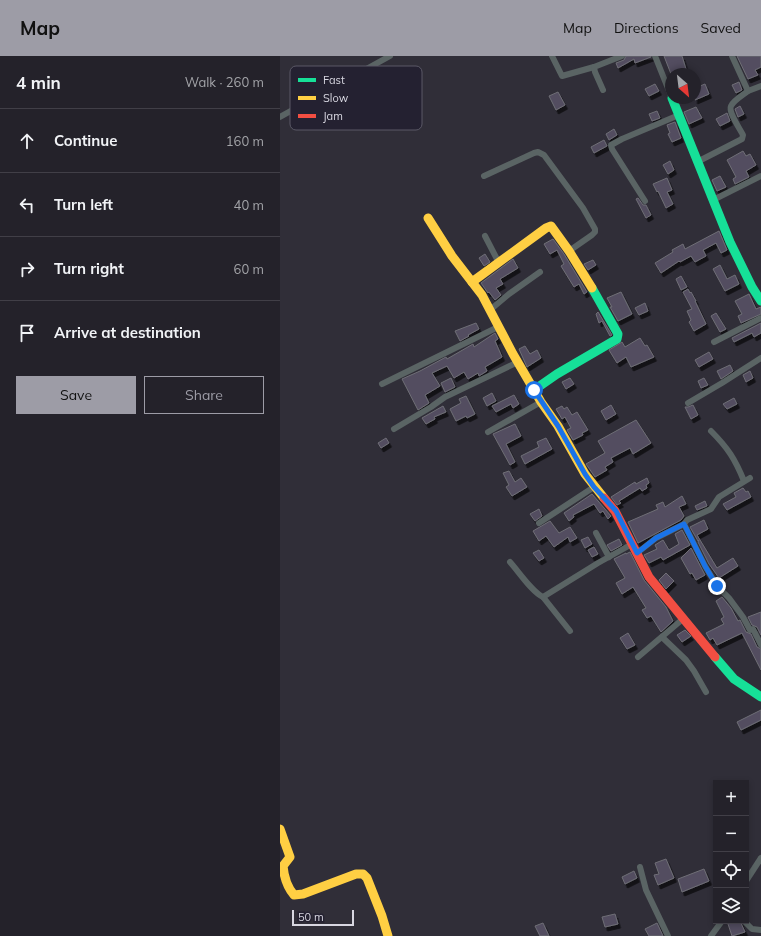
<!DOCTYPE html>
<html lang="en">
<head>
<meta charset="utf-8">
<style>
	:root { --surface:#24222a; --page:#302f36; --text:#f1f3f6; --muted:#a3a4a8; --line:#413f47; --accent:#9d9ca6 }
	body { margin:0; font-family:Mulish,sans-serif; background:var(--page); color:var(--text) }
	.controls { position:absolute; right:12px; bottom:12px; display:grid; overflow:hidden; border-radius:0px; box-shadow:0 2px 6px #0003 }
	.controls button { width:36px; height:36px; display:grid; place-items:center; padding:0; border:0; border-bottom:1px solid var(--line); background:var(--surface); color:var(--text); font:20px sans-serif }
	.compass { position:absolute; left:385px; top:12px; width:36px; height:36px; border-radius:50%; background:var(--surface); box-shadow:0 2px 6px #0003; rotate:152deg }
	.scale { position:absolute; left:12px; bottom:10px; width:62px; box-sizing:border-box; padding-left:4px; border:2px solid #d8d7e1; border-top:0; font-size:11px; line-height:14px; white-space:nowrap; color:#d8d7e1; -webkit-text-stroke:3px #242131; paint-order:stroke }
	.stop { position:absolute; width:12px; height:12px; margin:-9px; border:3px solid #1a73e8; border-radius:50%; background:#fff }
	.stop.end { background:#1a73e8; border-color:#fff; box-shadow:0 1px 4px #0008 }
	.list { margin:0; padding:0; list-style:none }
	h2 { display:flex; justify-content:space-between; align-items:center; height:52px; margin:0; padding:0 16px; font-size:17px }
	h2 small { font-size:13px; font-weight:400; color:var(--muted) }
	.list li { display:grid; grid-template-columns:26px 1fr auto; gap:12px; align-items:center; box-sizing:border-box; height:64px; padding:0 16px; border-top:1px solid var(--line) }
	.list b { display:block; font-size:15px; white-space:nowrap }
	.list em { font-size:13px; font-style:normal; color:var(--muted) }
	.actions { display:flex; gap:8px; padding:12px 16px }
	.actions a { flex:1; padding:9px 0; border:1px solid var(--accent); border-radius:0px; text-align:center; font-size:14px; color:var(--accent) }
	.actions .main { background:var(--accent); color:#111 }
	.icon { flex:none; width:22px; height:22px; fill:none; stroke:currentColor; stroke-width:2; stroke-linecap:round; stroke-linejoin:round }
	.map { position:relative; flex:none; width:481px; height:880px; overflow:hidden }
	header { display:flex; align-items:center; gap:24px; box-sizing:border-box; height:56px; padding:0 20px; background:var(--accent); color:#111 }
	header strong { font-size:19px }
	nav { display:flex; gap:22px; margin-inline-start:auto; font-size:14px }
	main { display:flex }
	aside { flex:1; background:var(--surface) }
	.map>svg:first-child { display:block }
	.building { fill:#524e60; stroke:#6f6e76; filter:url(#shadow) }
	.lines { fill:none; stroke-linecap:round; stroke-linejoin:round }
	.street { stroke:#5a6464; stroke-width:6 }
	.fast { stroke:#16e098; stroke-width:9 }
	.slow { stroke:#ffcf43; stroke-width:9 }
	.jam { stroke:#f24e42; stroke-width:9 }
	.route { stroke:#1a73e8; stroke-width:5 }
	.key { fill:#242131; stroke:#5a5866; stroke-width:1 }
	.key-label { font-size:11px; fill:#d8d7e1 }
</style>
</head>
<body>
<header>
<strong>Map</strong>
<nav><a>Map</a><a>Directions</a><a>Saved</a></nav>
</header>
<main>
<aside>
<h2>4 min<small>Walk · 260 m</small></h2>
<ul class="list">
<li><svg class="icon" aria-label="ahead" viewBox="0 0 24 24"><path d="M12 20V5M6 11l6-6 6 6"/></svg><div><b>Continue</b></div><em>160 m</em></li>
<li><svg class="icon" aria-label="left" viewBox="0 0 24 24"><path d="M17 20v-9H6M10 6l-5 5 5 5"/></svg><div><b>Turn left</b></div><em>40 m</em></li>
<li><svg class="icon" aria-label="right" viewBox="0 0 24 24"><path d="M7 20v-9h11M14 6l5 5-5 5"/></svg><div><b>Turn right</b></div><em>60 m</em></li>
<li><svg class="icon" aria-label="arrive" viewBox="0 0 24 24"><path d="M6 21V4h12l-3 4 3 4H6"/></svg><div><b>Arrive at destination</b></div></li>
</ul>
<div class="actions"><a class="main">Save</a><a>Share</a></div>
</aside>
<div class="map">
<svg width="481" height="880" viewBox="0 0 481 880">
	<defs>
		<filter id="shadow"><feDropShadow dx="2.5" dy="4" stdDeviation="0" flood-color="#0009"/></filter>
	</defs>
	<rect width="100%" height="100%" fill="#302e38"/>
	<g class="building">
		<path d="M346,0h25v1l-16,6 -1,-4 -16,9 -2,-5 8,-3z"/>
		<path d="M384,0h18l4,13 -15,5z"/>
		<path d="M457,0h24v11l-6,3 3,5 -10,4z"/>
		<path d="M459,26l3,8 -6,3 -4,-8z"/>
		<path d="M375,28l4,7 -10,5 -4,-7z"/>
		<path d="M425,28l4,10 -14,6v-12z"/>
		<path d="M278,36l7,13 -9,5 -7,-14z"/>
		<path d="M460,50l4,8 -6,3 -3,-8z"/>
		<path d="M416,51l6,11 -13,6 -5,-12z"/>
		<path d="M377,55l3,7 -8,3 -3,-7z"/>
		<path d="M447,57l3,8 -10,5 -4,-7z"/>
		<path d="M395,66l6,16 -9,4 -4,-8 2,-1 -3,-8z"/>
		<path d="M334,73l3,6 -8,5 -3,-6z"/>
		<path d="M324,84l3,6 -13,7 -3,-6z"/>
		<path d="M463,95l3,5 4,-2 6,11 -10,6 3,6 -14,7 -2,-5 3,-2 -9,-17z"/>
		<path d="M390,105l4,9 -6,4 -5,-9z"/>
		<path d="M440,120l6,11 -9,4 -5,-11z"/>
		<path d="M387,122l5,12 -5,2 6,12 -7,4 -8,-17 -1,1 -4,-8z"/>
		<path d="M358,142l5,7h3l5,10 -5,3 -10,-19z"/>
		<path d="M439,175l8,19 -6,3 -5,-10 -13,7 3,6 -11,6 -4,-6 -11,6 -1,-1 -18,12 -6,-10 18,-11 -1,-2 11,-6 2,5z"/>
		<path d="M273,183l11,15 23,38 -3,2 -5,-10 -5,3 -13,-21 3,-2 -7,-14 -7,4 -6,-10z"/>
		<path d="M205,198l5,8 -6,4 -5,-8z"/>
		<path d="M233,203l5,9 -18,11 3,5 -7,4 5,7 -6,5 -6,-8 -1,1 -7,-10z"/>
		<path d="M313,204l3,5 -8,5 -4,-6z"/>
		<path d="M440,209l7,14 8,-4 4,9 -14,7 -12,-22z"/>
		<path d="M401,220l6,11 -6,3 -5,-11z"/>
		<path d="M408,233l2,4 1,-1 5,9h-1l11,23 -12,7 -5,-9 2,-2 -4,-9 5,-2 -9,-17z"/>
		<path d="M341,236l11,22 -14,7 -8,-14h2l-5,-9z"/>
		<path d="M469,238l7,15 5,-2v7l-20,9 -3,-7 4,-2 -7,-13z"/>
		<path d="M365,247l3,8 -9,4 -4,-7z"/>
		<path d="M318,256l14,23 -2,1 -8,-15 -3,2 -3,-9z"/>
		<path d="M436,257l10,16 -6,3 -9,-16z"/>
		<path d="M196,267l3,6 -11,6 1,1 -9,5 -5,-10z"/>
		<path d="M481,267v10l-7,4 -2,-4 -18,9 -2,-4z"/>
		<path d="M215,277l3,6 -3,2 7,16 -17,10 2,4 -8,5 -1,-3 -10,6 -4,-7 -10,6 -7,-12 -15,7 8,13 -15,9 4,8 -11,7 -16,-31 18,-8 26,-14 1,2 26,-15 1,3z"/>
		<path d="M360,282l5,8 2,-1 7,12 -23,10 -5,-10 -9,6 -8,-13 13,-8 3,5z"/>
		<path d="M245,290l5,8 7,-4 4,8 -14,9 -8,-18z"/>
		<path d="M429,296l4,7 -14,8 -4,-7z"/>
		<path d="M450,309l3,6 -12,8 -4,-8z"/>
		<path d="M470,315l3,7 -7,4 -3,-7z"/>
		<path d="M171,322l4,9 -10,5 -4,-9z"/>
		<path d="M290,322l4,6 -8,5 -4,-7z"/>
		<path d="M424,322l4,7 -7,3 -3,-7z"/>
		<path d="M212,337l4,8 -9,5 -4,-8z"/>
		<path d="M234,339l5,9 -6,4 -2,-4 -15,8 -4,-6z"/>
		<path d="M186,340l9,18 -8,4 -1,-2 -10,5 -6,-12 11,-6 -2,-4z"/>
		<path d="M454,342l3,6 -10,5 -4,-5z"/>
		<path d="M331,349l5,9 -10,6 -5,-9z"/>
		<path d="M413,349l5,10 -7,4 -6,-12h3z"/>
		<path d="M163,350l3,6 -12,5 1,2 -9,5 -4,-6z"/>
		<path d="M282,350l2,3 3,-2 5,8 5,-3 11,18 -6,3 1,2 -10,5 -6,-10 4,-2 -6,-11 -3,2 -6,-10z"/>
		<path d="M356,364l15,23 -18,11 -3,-6 -19,10 2,4 -8,5 2,3 -12,7 -9,-13 19,-11 -7,-12z"/>
		<path d="M235,368l6,12 -15,8 9,18 -5,3 -17,-31z"/>
		<path d="M106,382l3,5 -8,5 -3,-5z"/>
		<path d="M266,382l6,11 -27,15 -4,-8 18,-9 -2,-5z"/>
		<path d="M229,415l6,11 6,-4 6,9 -15,9 -6,-9 3,-2 -6,-12z"/>
		<path d="M367,422l2,5 -3,2 1,3 -5,3 -2,-3 -21,13 2,2 -4,2 -6,-8 24,-15 1,2z"/>
		<path d="M463,432l3,4 2,-1 3,6 -24,13 -4,-6 13,-7 -2,-4z"/>
		<path d="M312,438l19,22 -3,3 -5,-8 -3,2 -6,-9 -21,11 1,2 -5,4 -5,-8z"/>
		<path d="M402,440l4,8 -7,3 5,9 -3,4 -43,23 -10,-21 30,-13 -2,-4 7,-3 2,5z"/>
		<path d="M425,445l2,5 -10,4 -2,-4z"/>
		<path d="M259,453l3,7 -7,5 -5,-7z"/>
		<path d="M424,464l4,9 -11,6 20,33 16,-10 5,8 -19,12 -10,-14 -11,-22 1,-2 -1,1 -8,-14z"/>
		<path d="M270,465l9,12 11,-6 7,11 -7,4 -2,-5 -14,10 -8,-11 -7,5 -6,-10z"/>
		<path d="M402,474l8,15 -27,15 -2,-3 -12,6 -5,-8 13,-6 -2,-4 8,-5 6,10 10,-6 -4,-10z"/>
		<path d="M308,481l4,7 -7,4 -4,-8z"/>
		<path d="M339,483l3,6 -11,6 -4,-6z"/>
		<path d="M314,491l4,7 -6,3 -4,-7z"/>
		<path d="M411,492l14,27 -9,5 -4,-7 -2,1 -9,-16z"/>
		<path d="M259,494l5,8 -5,3 -6,-8z"/>
		<path d="M350,496l14,28 22,27 7,14 -12,11 -10,-16 -4,2 -5,-8 4,-2 -13,-21 -11,7 -6,-11 9,-5 -11,-19 12,-6v1z"/>
		<path d="M386,517l8,8 -8,8 -7,-9z"/>
		<path d="M442,541l9,11 7,13 2,-1 6,12 5,2 6,13 4,2v21l-19,-37 -25,12 -4,-7 -3,2 -4,-7 18,-9 -3,-5 3,-2 -8,-16z"/>
		<path d="M481,556v23l-4,-8 -5,-2 -4,-8z"/>
		<path d="M405,574l6,6 -9,6 -5,-7z"/>
		<path d="M348,577l7,12 -8,4 -7,-11z"/>
		<path d="M481,654v10l-20,10 -4,-8z"/>
		<path d="M386,803l8,19 -16,7 -4,-10 5,-1 -4,-11z"/>
		<path d="M424,813l5,12 -27,11 -4,-13z"/>
		<path d="M354,815l3,7 -12,6 -3,-7z"/>
		<path d="M335,858l3,10 -13,3 -3,-10z"/>
		<path d="M447,865h13l5,11 -13,4z"/>
		<path d="M263,867l6,13h-9l-5,-10z"/>
		<path d="M377,867l6,13h-14l-4,-7z"/>
	</g>
	<g class="lines">
		<g class="street">
			<path d="M272,0l10,20 32,-9"/>
			<path d="M375,0l16,40"/>
			<path d="M452,0l16,35 13,-5"/>
			<path d="M323,34l-8,-18 -1,-5 28,-11"/>
			<path d="M0,61l110,-61"/>
			<path d="M417,106l45,-23 1,-4c-3,-6 -15,-23 -12,-29 3,-6 12,-11 17,-15"/>
			<path d="M204,120l50,-23 4,-1 6,3 39,53 12,21v3l-3,3 -23,16"/>
			<path d="M433,144l48,-24"/>
			<path d="M365,145l-33,-52 -1,-4 11,-6 57,-24"/>
			<path d="M205,180l14,27"/>
			<path d="M210,254l19,-16 31,-22"/>
			<path d="M434,286l47,-24"/>
			<path d="M102,328l116,-57"/>
			<path d="M408,347l34,-20 39,-25"/>
			<path d="M114,373l37,-22 14,-10 73,-35"/>
			<path d="M431,375c17,17 24,28 33,50"/>
			<path d="M208,376l53,-30"/>
			<path d="M470,422l-31,19 -8,12 -24,11 -3,4 21,42 12,20 12,12 14,19 7,13 3,-1 8,16"/>
			<path d="M259,467l55,-36"/>
			<path d="M316,477l13,24"/>
			<path d="M357,497l19,-15 28,-14"/>
			<path d="M230,506c9,10 22,30 33,35l55,-34 34,-19"/>
			<path d="M263,541l27,34"/>
			<path d="M382,581l24,23 8,11 12,21"/>
			<path d="M358,601l46,-39"/>
			<path d="M360,811l6,23 22,46"/>
			<path d="M466,825l15,-23"/>
			<path d="M464,865l8,8 9,1"/>
			<path d="M431,880l11,-15"/>
		</g>
		<g class="fast">
			<path d="M392,42l58,144 22,45 9,14"/>
			<path d="M254,334l23,-16 60,-35 1,-5 -26,-46"/>
			<path d="M435,601l19,22 27,18"/>
		</g>
		<g class="slow">
			<path d="M148,162l24,38 30,39 31,59 28,48 17,24 27,48 19,24"/>
			<path d="M192,226l74,-54 5,-2 18,25 23,37"/>
			<path d="M0,773l10,28 -7,9c1,11 4,21 11,29l9,-1 53,-20h7l4,4 15,38 6,20"/>
		</g>
		<path class="jam" d="M324,442l11,13 34,66 66,80"/>
	</g>
	<g class="lines">
		<path class="route" d="M254,334l24,36 27,48 9,13 22,24 21,42 19,-15 28,-14 21,42 12,20"/>
	</g>
	<rect x="10" y="10" width="132" height="64" rx="6" class="key"/>
	<rect x="18" y="22" width="18" height="4" fill="#16e098"/>
	<rect x="18" y="40" width="18" height="4" fill="#ffcf43"/>
	<rect x="18" y="58" width="18" height="4" fill="#f24e42"/>
	<g class="key-label">
		<text x="43" y="28">Fast</text>
		<text x="43" y="46">Slow</text>
		<text x="43" y="64">Jam</text>
	</g>
</svg>
<div class="controls">
<button>+</button>
<button>−</button>
<button><svg class="icon" aria-label="locate" viewBox="0 0 24 24"><circle cx="12" cy="12" r="6"/><path d="M12 2v4M12 18v4M2 12h4M18 12h4"/></svg></button>
<button><svg class="icon" aria-label="layers" viewBox="0 0 24 24"><path d="M12 4l9 5-9 5-9-5zM3 14l9 5 9-5"/></svg></button>
</div>
<svg class="compass" viewBox="-18 -18 36 36"><path d="M0-13l5 13h-10z" fill="#e53935"/><path d="M0 13l5-13h-10z" fill="#a3a4a8"/></svg>
<div class="scale">50 m</div>
<div class="stop" style="left:254px;top:334px"></div>
<div class="stop end" style="left:437px;top:530px"></div>
</div>
</main>
</body>
</html>
